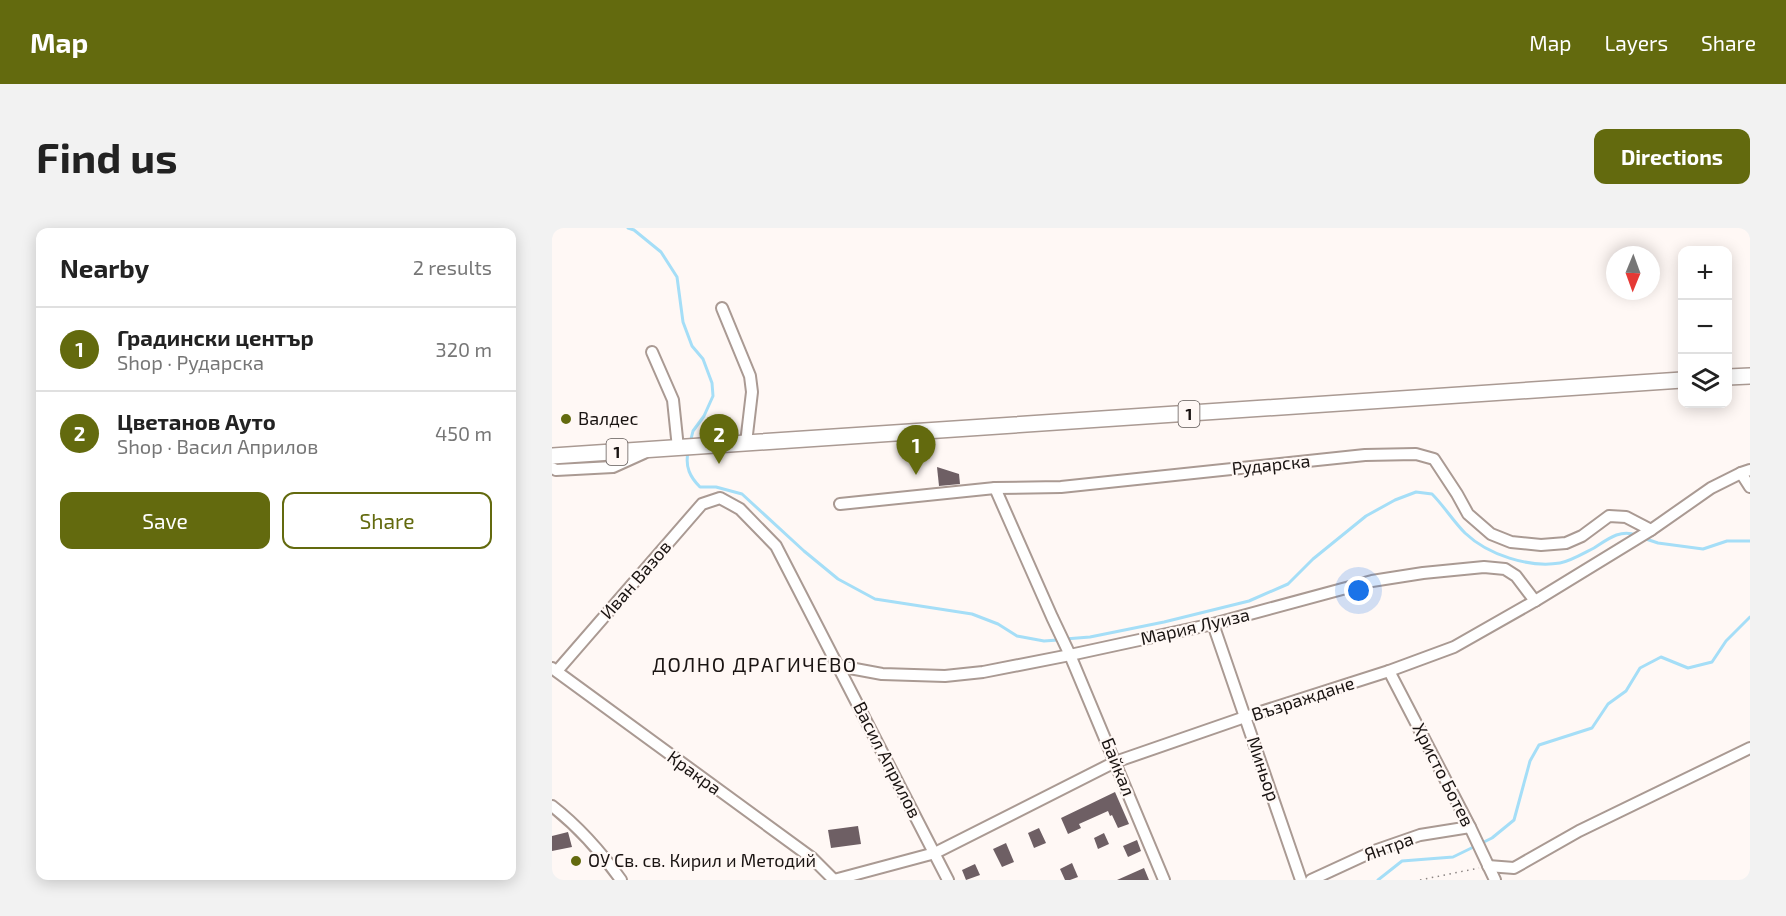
<!DOCTYPE html>
<html lang="en">
<head>
<meta charset="utf-8">
<style>
	:root { --surface:#fff; --page:#f2f2f2; --text:#222; --muted:#767676; --line:#e0e0e0; --accent:#636a0e }
	body { margin:0; font-family:"Exo 2",sans-serif; background:var(--page); color:var(--text) }
	.controls { position:absolute; right:18px; top:18px; display:grid; overflow:hidden; border-radius:12px; box-shadow:0 3px 15px #0003 }
	.controls button { width:54px; height:54px; display:grid; place-items:center; padding:0; border:0; border-bottom:2px solid var(--line); background:var(--surface); color:var(--text); font:30px sans-serif }
	.compass { position:absolute; left:1054px; top:18px; width:54px; height:54px; border-radius:50%; background:var(--surface); box-shadow:0 3px 15px #0003; rotate:181deg }
	.you { position:absolute; left:807px; top:363px; width:21px; height:21px; margin:-15px; border:4px solid #fff; border-radius:50%; background:#1a73e8; box-shadow:0 0 0 9px #1a73e833 }
	.badge { display:grid; place-items:center; width:39px; height:39px; border-radius:50%; background:var(--accent); color:#fff; font-size:20px; font-weight:700 }
	.pin { position:absolute; translate:-50% -50px; filter:drop-shadow(0 2px 3px #0008) }
	.pin::after { content:''; position:absolute; top:32px; width:21px; height:18px; background:inherit; clip-path:polygon(0 0,100% 0,50% 100%) }
	.list { margin:0; padding:0; list-style:none }
	h2 { display:flex; justify-content:space-between; align-items:center; height:78px; margin:0; padding:0 24px; font-size:26px }
	h2 small { font-size:20px; font-weight:400; color:var(--muted) }
	.list li { display:grid; grid-template-columns:39px 1fr auto; gap:18px; align-items:center; box-sizing:border-box; height:84px; padding:0 24px; border-top:2px solid var(--line) }
	.list b { display:block; font-size:22px; white-space:nowrap }
	.list p { margin:0; font-size:20px; white-space:nowrap; color:var(--muted) }
	.list em { font-size:20px; font-style:normal; color:var(--muted) }
	.actions { display:flex; gap:12px; padding:18px 24px }
	.actions a { flex:1; padding:14px 0; border:2px solid var(--accent); border-radius:12px; text-align:center; font-size:21px; color:var(--accent) }
	.actions .main { background:var(--accent); color:#fff }
	.icon { flex:none; width:33px; height:33px; fill:none; stroke:currentColor; stroke-width:2; stroke-linecap:round; stroke-linejoin:round }
	.map { position:relative; flex:none; width:1198px; height:652px; overflow:hidden; border-radius:12px }
	header { display:flex; align-items:center; gap:36px; box-sizing:border-box; height:84px; padding:0 30px; background:var(--accent); color:#fff }
	header strong { font-size:28px }
	nav { display:flex; gap:33px; margin-inline-start:auto; font-size:21px }
	.intro { display:flex; align-items:center; justify-content:space-between; box-sizing:border-box; height:144px; padding:0 36px }
	h1 { margin:0; font-size:42px }
	.button { padding:15px 27px; border-radius:12px; background:var(--accent); color:#fff; font-size:21px; font-weight:700 }
	main { display:flex; gap:36px; padding:0 36px }
	aside { flex:1; background:var(--surface); border-radius:12px; box-shadow:0 3px 15px #0003 }
	.map>svg:first-child { display:block }
	.lines { fill:none; stroke-linecap:round; stroke-linejoin:round }
	.stream { stroke:#a5def7; stroke-width:3 }
	.building { fill:#6e5f64 }
	.minor-casing { stroke:#aa9a93; stroke-width:14 }
	.highway-casing { stroke:#aa9a93; stroke-width:18 }
	.path { stroke:#8b8482; stroke-width:1.5; stroke-dasharray:1.5 4.5; stroke-linecap:butt }
	.minor { stroke:#fff; stroke-width:10 }
	.highway { stroke:#fff; stroke-width:15 }
	.poi-dot { fill:#636a0e; stroke:#fff8f5; stroke-width:2 }
	.labels { text-anchor:middle; stroke-width:4.5; stroke-linejoin:round; paint-order:stroke }
	.shield { fill:#fff8f5; stroke:#5f5856; stroke-width:1.5 }
	.shield-label { font-size:16px; font-weight:bold; fill:#1a1412 }
	.poi-label { font-size:18px; fill:#1a1412; stroke:#fff8f5; text-anchor:start }
	.street-label { font-size:18px; fill:#1a1412; stroke:#fff8f5 }
	.neighbourhood-label { font-size:20px; letter-spacing:1.5px; fill:#1a1412; stroke:#fff8f5 }
</style>
</head>
<body>
<header>
<strong>Map</strong>
<nav><a>Map</a><a>Layers</a><a>Share</a></nav>
</header>
<div class="intro"><h1>Find us</h1><a class="button">Directions</a></div>
<main>
<aside>
<h2>Nearby<small>2 results</small></h2>
<ul class="list">
<li><span class="badge">1</span><div><b>Градински център</b><p>Shop · Рударска</p></div><em>320 m</em></li>
<li><span class="badge">2</span><div><b>Цветанов Ауто</b><p>Shop · Васил Априлов</p></div><em>450 m</em></li>
</ul>
<div class="actions"><a class="main">Save</a><a>Share</a></div>
</aside>
<div class="map">
<svg width="1198" height="652" viewBox="0 0 1198 652">
	<rect width="100%" height="100%" fill="#fff8f5"/>
	<g class="lines">
		<g class="stream">
			<path d="M76,0l6,2 27,22 16,25 6,45 9,24 11,13 9,24 1,13 -9,20 -11,15 -3,12"/>
			<path d="M136,224c-3,15 2,25 12,35h16l26,7 62,57 34,28 37,20 97,15 26,10 19,12 27,5 14,-1"/>
			<path d="M1091,310l15,5 45,6 24,-8h23"/>
			<path d="M513,411l25,-2 74,-15 85,-21 39,-17 25,-25 53,-43 29,-16 21,-8 16,2c12,12 21,27 33,39 23,22 64,35 95,30 11,-2 24,-10 34,-15 14,-9 26,-19 42,-13"/>
			<path d="M826,652l24,-19 51,-4 39,-19 22,-18 16,-59 9,-16 53,-17 16,-24 18,-13 14,-23 21,-11 27,11 24,-6 14,-21 24,-24"/>
		</g>
	</g>
	<g class="building">
		<path d="M385,239l22,7 1,10 -21,2z"/>
		<path d="M563,564l14,32 -11,4 -6,-13 -2,1 -2,-5 -29,13 2,4 -13,6 -7,-16z"/>
		<path d="M306,598l3,18 -30,4 -3,-18z"/>
		<path d="M487,600l7,15 -12,5 -6,-15z"/>
		<path d="M16,604l4,15 -20,4v-15z"/>
		<path d="M552,605l5,11 -11,5 -4,-11z"/>
		<path d="M585,612l4,11 -13,6 -5,-11z"/>
		<path d="M454,615l8,19 -12,5 -9,-18z"/>
		<path d="M520,635l6,14 -8,3h-5l-5,-11z"/>
		<path d="M423,636l5,11 -14,5 -4,-10z"/>
		<path d="M592,640l5,12h-32z"/>
	</g>
	<g class="lines">
		<g class="minor-casing">
			<g id="minor">
				<path d="M170,80l28,68 2,16 -6,51"/>
				<path d="M100,124l21,48 5,48"/>
				<path d="M0,240l4,2 57,-3 31,-14"/>
				<path d="M1189,245l9,14"/>
				<path d="M443,260l57,129 18,38 94,225"/>
				<path d="M288,276l155,-16 66,-1 304,-32 51,-1 18,5 23,35 11,20 23,20 20,8 30,3 25,-2 16,-7 27,-20 17,1 25,13"/>
				<path d="M661,396l88,256"/>
				<path d="M287,438l43,8 63,2 38,-4 87,-17 143,-31 159,-43 51,-8 61,-6 21,2 11,7 19,25"/>
				<path d="M0,440l260,190 22,22"/>
				<path d="M5,443l145,-167 18,-6 20,11 36,37 172,334"/>
				<path d="M837,443l81,156 25,53"/>
				<path d="M0,578c27,21 49,46 69,74"/>
				<path d="M936,638l26,2 65,-37 171,-83"/>
				<path d="M282,652l101,-27 180,-91 130,-45 144,-46 65,-24 81,-46 116,-71 60,-42 30,-15 9,-3"/>
				<path d="M759,652l63,-29 46,-16 50,-8"/>
			</g>
		</g>
		<g class="highway-casing">
			<g id="highway">
				<path d="M1176,149l22,-1"/>
				<path d="M0,228l1130,-76"/>
			</g>
		</g>
		<path class="path" d="M868,652l59,-12"/>
		<use href="#minor" class="minor"/>
		<use href="#highway" class="highway"/>
	</g>
	<g class="poi-dot">
		<circle cx="14" cy="191" r="6"/>
		<circle cx="24" cy="633" r="6"/>
	</g>
	<g class="labels">
		<g class="shield">
			<rect x="626.5" y="173" width="21" height="26" rx="4.5"/>
			<rect x="54.5" y="211" width="21" height="26" rx="4.5"/>
		</g>
		<g class="shield-label">
			<text x="637" y="192">1</text>
			<text x="65" y="230">1</text>
		</g>
		<g class="poi-label">
			<text x="26" y="197">Валдес</text>
			<text x="36" y="639">ОУ Св. св. Кирил и Методий</text>
		</g>
		<g class="street-label">
			<text transform="translate(719 237) rotate(-6)" y="6">Рударска</text>
			<text transform="translate(84 352) rotate(-49)" y="6">Иван Вазов</text>
			<text transform="translate(643 399) rotate(-13)" y="6">Мария Луиза</text>
			<text transform="translate(751 471) rotate(-18)" y="6">Възраждане</text>
			<text transform="translate(335 532) rotate(63)" y="6">Васил Априлов</text>
			<text transform="translate(566 539) rotate(68)" y="6">Байкал</text>
			<text transform="translate(711 541) rotate(71)" y="6">Миньор</text>
			<text transform="translate(142 545) rotate(36)" y="6">Кракра</text>
			<text transform="translate(891 547) rotate(63)" y="6">Христо Ботев</text>
			<text transform="translate(837 619) rotate(-20)" y="6">Янтра</text>
		</g>
		<g class="neighbourhood-label">
			<text x="203" y="444">ДОЛНО ДРАГИЧЕВО</text>
		</g>
	</g>
</svg>
<div class="controls">
<button>+</button>
<button>−</button>
<button><svg class="icon" aria-label="layers" viewBox="0 0 24 24"><path d="M12 4l9 5-9 5-9-5zM3 14l9 5 9-5"/></svg></button>
</div>
<svg class="compass" viewBox="-18 -18 36 36"><path d="M0-13l5 13h-10z" fill="#e53935"/><path d="M0 13l5-13h-10z" fill="#767676"/></svg>
<div class="you"></div>
<div class="pin badge" style="left:364px;top:247px">1</div>
<div class="pin badge" style="left:167px;top:236px">2</div>
</div>
</main>
</body>
</html>
